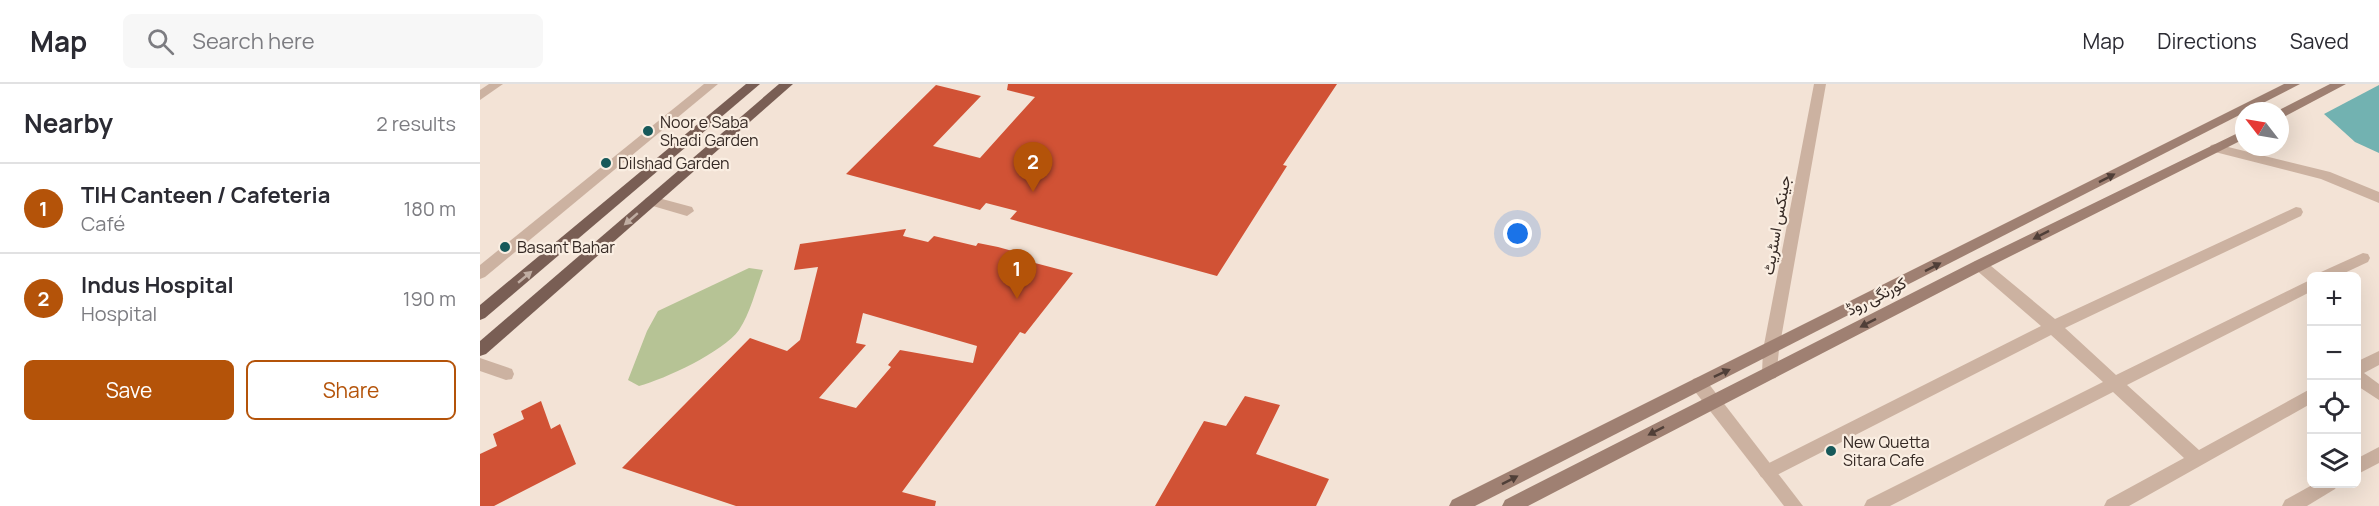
<!DOCTYPE html>
<html lang="en">
<head>
<meta charset="utf-8">
<style>
	:root { --surface:#fff; --page:#f7f7f7; --text:#2b2b33; --muted:#7c7c81; --line:#e1e1e2; --accent:#b45309 }
	body { margin:0; font-family:Manrope,Vazirmatn,sans-serif; background:var(--page); color:var(--text) }
	.controls { position:absolute; right:18px; bottom:18px; display:grid; overflow:hidden; border-radius:9px; box-shadow:0 6px 24px #0002 }
	.controls button { width:54px; height:54px; display:grid; place-items:center; padding:0; border:0; border-bottom:2px solid var(--line); background:var(--surface); color:var(--text); font:30px sans-serif }
	.compass { position:absolute; left:1755px; top:18px; width:54px; height:54px; border-radius:50%; background:var(--surface); box-shadow:0 6px 24px #0002; rotate:301deg }
	.you { position:absolute; left:1038px; top:150px; width:21px; height:21px; margin:-15px; border:4px solid #fff; border-radius:50%; background:#1a73e8; box-shadow:0 0 0 9px #1a73e833 }
	.badge { display:grid; place-items:center; width:39px; height:39px; border-radius:50%; background:var(--accent); color:#fff; font-size:20px; font-weight:700 }
	.pin { position:absolute; translate:-50% -50px; filter:drop-shadow(0 2px 3px #0008) }
	.pin::after { content:''; position:absolute; top:32px; width:21px; height:18px; background:inherit; clip-path:polygon(0 0,100% 0,50% 100%) }
	.list { margin:0; padding:0; list-style:none }
	h2 { display:flex; justify-content:space-between; align-items:center; height:78px; margin:0; padding:0 24px; font-size:26px }
	h2 small { font-size:20px; font-weight:400; color:var(--muted) }
	.list li { display:grid; grid-template-columns:39px 1fr auto; gap:18px; align-items:center; box-sizing:border-box; height:90px; padding:0 24px; border-top:2px solid var(--line) }
	.list b { display:block; font-size:22px; white-space:nowrap }
	.list p { margin:0; font-size:20px; white-space:nowrap; color:var(--muted) }
	.list em { font-size:20px; font-style:normal; color:var(--muted) }
	.actions { display:flex; gap:12px; padding:18px 24px }
	.actions a { flex:1; padding:14px 0; border:2px solid var(--accent); border-radius:9px; text-align:center; font-size:21px; color:var(--accent) }
	.actions .main { background:var(--accent); color:#fff }
	.icon { flex:none; width:33px; height:33px; fill:none; stroke:currentColor; stroke-width:2; stroke-linecap:round; stroke-linejoin:round }
	.map { position:relative; flex:none; width:1899px; height:422px; overflow:hidden }
	header { display:flex; align-items:center; gap:36px; box-sizing:border-box; height:84px; padding:0 30px; background:var(--surface); border-bottom:2px solid var(--line) }
	header strong { font-size:28px }
	nav { display:flex; gap:33px; margin-inline-start:auto; font-size:21px }
	.search { width:420px; height:54px; background:var(--page); display:flex; align-items:center; gap:15px; box-sizing:border-box; padding:0 21px; border-radius:9px; color:var(--muted); font-size:22px }
	main { display:flex }
	aside { flex:1; background:var(--surface) }
	.map>svg:first-child { display:block }
	.green { fill:#b6c395 }
	.water { fill:#72b2b1 }
	.building { fill:#d15235; fill-rule:evenodd }
	.lines { fill:none; stroke-linecap:round; stroke-linejoin:round }
	.minor { fill:#ccb2a1; fill-rule:evenodd }
	.tertiary { fill:#ccb2a1; fill-rule:evenodd }
	.secondary { fill:#9f8072; fill-rule:evenodd }
	.primary { fill:#795e54; fill-rule:evenodd }
	.oneway { fill:#503f38 }
	.oneway2 { fill:#c0ada2 }
	.poi-dot { fill:#17595a; stroke:#faeee2; stroke-width:2 }
	.labels { text-anchor:middle; stroke-width:4.5; stroke-linejoin:round; paint-order:stroke }
	.poi-label { font-size:16px; fill:#352924; stroke:#faeee2; text-anchor:start }
	.street-label { font-size:16px; fill:#352924; stroke:#faeee2 }
</style>
</head>
<body>
<header>
<strong>Map</strong>
<div class="search"><svg class="icon" aria-label="search" viewBox="0 0 24 24"><circle cx="10" cy="10" r="6"/><path d="M15 15l6 6"/></svg>Search here</div>
<nav><a>Map</a><a>Directions</a><a>Saved</a></nav>
</header>
<main>
<aside>
<h2>Nearby<small>2 results</small></h2>
<ul class="list">
<li><span class="badge">1</span><div><b>TIH Canteen / Cafeteria</b><p>Café</p></div><em>180 m</em></li>
<li><span class="badge">2</span><div><b>Indus Hospital</b><p>Hospital</p></div><em>190 m</em></li>
</ul>
<div class="actions"><a class="main">Save</a><a>Share</a></div>
</aside>
<div class="map">
<svg width="1899" height="422" viewBox="0 0 1899 422">
	<rect width="100%" height="100%" fill="#f3e3d6"/>
	<path class="green" d="M269,184l14,2c-7,19 -13,44 -24,60 -16,22 -74,49 -100,56l-11,-6 19,-49 11,-20z"/>
	<path class="water" d="M1899,1v68l-24,-11 -31,-28z"/>
	<g class="building">
		<path d="M528,0h329l-54,81 4,1 -70,110 -207,-57 7,-8 -31,-8 -6,7 -134,-36 90,-89 45,11 -48,50 47,12 55,-61 -28,-7z"/>
		<path d="M426,145l-3,7 25,6 6,-6 42,10 2,-3 20,4 18,5 -4,5 61,16 -48,61 -5,-2 -118,160 34,9 -1,5h-199l-114,-38 128,-130 37,13 13,-11 18,-73 -24,3 6,-26zM383,229l114,33 -4,17 -73,-13 -12,15 3,2 -35,41 -37,-10 47,-53 -10,-2z"/>
		<path d="M765,312l35,9 -24,49 73,25 -13,27h-161l49,-85 22,5z"/>
		<path d="M61,317l10,28 9,-5 16,40 -82,42h-14v-52l17,-8 -4,-12 31,-15 -3,-8z"/>
	</g>
	<g class="lines">
		<g class="minor">
			<path d="M9,0h14l-23,16v-10z"/>
			<path d="M224,0h14l-233,193 -5,2v-14z"/>
			<path d="M1334,0h12l-47,266 -3,28 -6,1 -6,-1 -2,-5 1,-23z"/>
			<path d="M1736,60l114,28 49,20v11l-58,-24 -110,-28 -2,-3 2,-3z"/>
			<path d="M171,112l41,11 2,4 -7,5 -41,-12 -2,-3 2,-3z"/>
			<path d="M1816,123l5,1 2,4 -2,4 -236,112 51,47 196,-96v12l-185,94 72,65 113,-62v15l-183,103h-25l3,-6 77,-42 -71,-66 -223,114h-26l3,-6 236,-118 -52,-47 -278,142 -6,2 -6,-2 -3,-5 3,-5 280,-141 -66,-57 -2,-4 2,-4h10l70,58z"/>
			<path d="M1883,169l5,1 2,4 -2,4 -30,14h-19l2,-4z"/>
			<path d="M1899,267v14l-15,8 15,11v16l-23,-15v-23z"/>
			<path d="M0,274l32,11 2,5 -2,5 -6,1 -26,-9z"/>
			<path d="M1899,363v16l-23,12v-16z"/>
			<path d="M1834,400h24l-3,5 -28,17h-25l3,-6z"/>
		</g>
		<path class="tertiary" d="M1219,293l6,2 98,127h-19l-91,-117 -2,-5 2,-5z"/>
		<g class="secondary">
			<path d="M1804,0h16l-825,422h-26l3,-6z"/>
			<path d="M1850,0h16l-66,35v-8h-3z"/>
			<path d="M1764,46v9l-259,130 -457,237h-26l3,-6 470,-239z"/>
		</g>
		<g class="primary">
			<path d="M266,0h14l-275,234 -5,2v-15z"/>
			<path d="M299,0h14l-307,270 -6,2v-15z"/>
		</g>
	</g>
	<defs><path id="oneway-solid" d="M-6-.8H1V-3.2L6.5 0L1 3.2V.8H-6Z" transform="scale(1.5)"/></defs>
	<g class="oneway">
		<use href="#oneway-solid" transform="translate(1627 94) rotate(-27)"/>
		<use href="#oneway-solid" transform="translate(1561 151) rotate(153)"/>
		<use href="#oneway-solid" transform="translate(1453 183) rotate(-27)"/>
		<use href="#oneway-solid" transform="translate(1388 239) rotate(153)"/>
		<use href="#oneway-solid" transform="translate(1242 289) rotate(-25)"/>
		<use href="#oneway-solid" transform="translate(1176 347) rotate(153)"/>
		<use href="#oneway-solid" transform="translate(1030 396) rotate(-27)"/>
	</g>
	<g class="oneway2">
		<use href="#oneway-solid" transform="translate(151 135) rotate(139)"/>
		<use href="#oneway-solid" transform="translate(45 193) rotate(-40)"/>
	</g>
	<g class="poi-dot">
		<circle cx="168" cy="47" r="6"/>
		<circle cx="126" cy="79" r="6"/>
		<circle cx="25" cy="163" r="6"/>
		<circle cx="1351" cy="367" r="6"/>
	</g>
	<g class="labels">
		<g class="poi-label">
			<text x="180" y="44">Noor e Saba<tspan x="180" dy="18">Shadi Garden</tspan></text>
			<text x="138" y="85">Dilshad Garden</text>
			<text x="37" y="169">Basant Bahar</text>
			<text x="1363" y="364">New Quetta<tspan x="1363" dy="18">Sitara Cafe</tspan></text>
		</g>
		<g class="street-label">
			<text transform="translate(1296 141) rotate(-80)" y="6">جینکس اسٹریٹ</text>
			<text transform="translate(1396 212) rotate(-27)" y="6">کورنگی روڈ</text>
		</g>
	</g>
</svg>
<div class="controls">
<button>+</button>
<button>−</button>
<button><svg class="icon" aria-label="locate" viewBox="0 0 24 24"><circle cx="12" cy="12" r="6"/><path d="M12 2v4M12 18v4M2 12h4M18 12h4"/></svg></button>
<button><svg class="icon" aria-label="layers" viewBox="0 0 24 24"><path d="M12 4l9 5-9 5-9-5zM3 14l9 5 9-5"/></svg></button>
</div>
<svg class="compass" viewBox="-18 -18 36 36"><path d="M0-13l5 13h-10z" fill="#e53935"/><path d="M0 13l5-13h-10z" fill="#7c7c81"/></svg>
<div class="you"></div>
<div class="pin badge" style="left:537px;top:215px">1</div>
<div class="pin badge" style="left:553px;top:108px">2</div>
</div>
</main>
</body>
</html>
